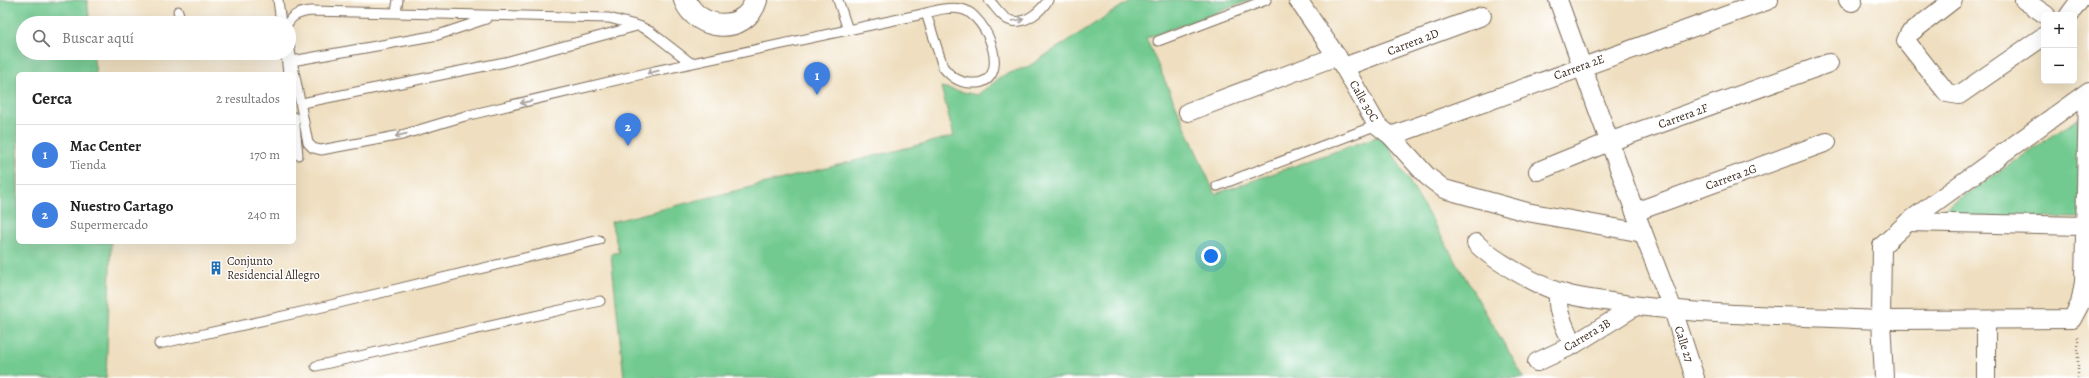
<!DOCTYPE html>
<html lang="es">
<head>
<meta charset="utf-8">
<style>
	:root { --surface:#fff; --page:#f2f2f2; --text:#222; --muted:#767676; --line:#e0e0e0; --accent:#1f6fb2 }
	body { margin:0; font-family:Alegreya,serif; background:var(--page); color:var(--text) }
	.controls { position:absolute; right:12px; top:12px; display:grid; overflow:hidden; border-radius:6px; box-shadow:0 4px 16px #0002 }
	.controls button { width:36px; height:36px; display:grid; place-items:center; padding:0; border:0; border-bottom:1px solid var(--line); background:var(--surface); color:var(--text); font:20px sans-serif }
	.you { position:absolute; left:1211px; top:256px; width:14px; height:14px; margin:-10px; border:3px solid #fff; border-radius:50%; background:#1a73e8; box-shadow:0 0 0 6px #1a73e833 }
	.badge { display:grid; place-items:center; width:26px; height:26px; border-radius:50%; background:var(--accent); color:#fff; font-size:13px; font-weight:700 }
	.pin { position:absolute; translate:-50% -33px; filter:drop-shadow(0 1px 2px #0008) }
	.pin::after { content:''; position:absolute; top:21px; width:14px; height:12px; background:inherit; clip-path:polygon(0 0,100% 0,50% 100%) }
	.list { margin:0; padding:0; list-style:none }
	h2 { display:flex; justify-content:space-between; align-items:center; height:52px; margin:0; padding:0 16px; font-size:17px }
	h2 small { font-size:13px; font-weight:400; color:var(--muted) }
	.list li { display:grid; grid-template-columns:26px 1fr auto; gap:12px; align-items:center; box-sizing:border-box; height:60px; padding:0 16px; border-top:1px solid var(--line) }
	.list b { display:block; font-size:15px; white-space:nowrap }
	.list p { margin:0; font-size:13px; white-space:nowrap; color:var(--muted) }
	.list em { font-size:13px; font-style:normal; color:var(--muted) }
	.icon { flex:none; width:22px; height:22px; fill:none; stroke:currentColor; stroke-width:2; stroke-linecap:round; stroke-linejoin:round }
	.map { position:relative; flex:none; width:2089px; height:378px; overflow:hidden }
	.search { position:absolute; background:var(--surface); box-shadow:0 4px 16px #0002; left:16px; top:16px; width:280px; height:44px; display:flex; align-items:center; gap:10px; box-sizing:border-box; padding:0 14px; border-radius:22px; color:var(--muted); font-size:15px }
	.panel { position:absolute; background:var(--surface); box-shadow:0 4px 16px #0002; left:16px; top:72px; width:280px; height:172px; border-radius:6px }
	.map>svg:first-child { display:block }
	.green { fill:#72ca90; stroke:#567a57 }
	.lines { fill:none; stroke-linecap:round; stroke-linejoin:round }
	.service-casing { stroke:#7a6957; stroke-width:11 }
	.minor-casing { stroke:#7a6957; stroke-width:20 }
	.secondary-casing { stroke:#7a6957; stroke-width:24 }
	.path { stroke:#7a6957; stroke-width:2.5; stroke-dasharray:1 3; stroke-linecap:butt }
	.service { stroke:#fff; stroke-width:9 }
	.minor { stroke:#fff; stroke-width:18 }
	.secondary { stroke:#fff; stroke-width:22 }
	.oneway { stroke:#a79f9a }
	.labels { text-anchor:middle; stroke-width:3; stroke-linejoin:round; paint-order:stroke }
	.street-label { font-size:12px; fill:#3b2a1e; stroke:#fff }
	.poi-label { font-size:12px; fill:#3b2a1e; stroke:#fff; text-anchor:start }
</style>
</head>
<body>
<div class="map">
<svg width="2089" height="378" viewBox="0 0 2089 378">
	<rect width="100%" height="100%" fill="#fff"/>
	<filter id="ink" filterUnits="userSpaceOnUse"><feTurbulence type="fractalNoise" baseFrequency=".025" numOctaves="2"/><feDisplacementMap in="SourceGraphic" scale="8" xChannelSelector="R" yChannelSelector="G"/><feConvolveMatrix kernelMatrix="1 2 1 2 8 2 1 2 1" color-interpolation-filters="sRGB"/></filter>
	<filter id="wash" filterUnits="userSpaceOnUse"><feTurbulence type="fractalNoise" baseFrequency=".012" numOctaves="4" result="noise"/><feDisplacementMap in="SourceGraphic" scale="16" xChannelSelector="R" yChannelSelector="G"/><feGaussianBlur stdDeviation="0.9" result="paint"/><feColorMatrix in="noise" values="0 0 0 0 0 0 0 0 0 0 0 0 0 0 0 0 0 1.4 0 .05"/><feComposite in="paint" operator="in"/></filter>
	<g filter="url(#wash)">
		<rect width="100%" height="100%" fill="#efdfc0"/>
		<g class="green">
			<path d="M0,0h87l3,23h-67v30h70l3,21h-78v168h93l-5,136h-106z"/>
			<path d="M1131,0h120l-105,38 69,156 167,-59 142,243h-900l-13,-124 8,-2 -8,-30 343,-86 -13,-49 36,8 27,-20 25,-9z"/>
			<path d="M2079,118l2,100 -135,-1 -2,-8z"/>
		</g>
	</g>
	<g filter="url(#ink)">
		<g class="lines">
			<g class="service-casing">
				<g id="service">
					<path d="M278,0l3,23"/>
					<path d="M838,0l10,30"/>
					<path d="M989,0c6,6 14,20 23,21 14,3 29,-10 36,-21"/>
					<path d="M178,11l3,12"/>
					<path d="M396,12l2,-12"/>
					<path d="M288,23c4,-9 14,-11 23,-12l298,7 30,8 12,6 40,31"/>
					<path d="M1158,41l108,-41"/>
					<path d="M289,45l19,98 5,5 8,2 81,-15 63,-19 190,-45 263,-56c13,-3 29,-9 43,-6 27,5 54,77 10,74 -12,0 -21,-7 -28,-16l-17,-54"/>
					<path d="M286,56l2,18"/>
					<path d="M292,61l146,-26 48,-16"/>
					<path d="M302,103l203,-41 132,-36"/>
					<path d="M294,117l4,38"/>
					<path d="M1217,186l160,-61"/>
					<path d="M159,344l151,-34 289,-70"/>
					<path d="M316,366l284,-65"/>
				</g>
			</g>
			<g class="minor-casing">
				<g id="minor">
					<path d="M1298,0l46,67 33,58 14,11 36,40 17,13 83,23 116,21"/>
					<path d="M1558,0l77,212 38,98 22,68"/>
					<path d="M1848,0l4,2 1,-2"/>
					<path d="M1953,0l-44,34 -3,7 41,52 12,2 85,-59"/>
					<path d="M2024,0l22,15"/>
					<path d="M2069,15l11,-15"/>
					<path d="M1344,67l138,-51"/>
					<path d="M2088,92l-4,190 -4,22 -8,15 -191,1 1,-74 26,-24 181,-131"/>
					<path d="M1188,112l149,-56"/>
					<path d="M1391,136l378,-136"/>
					<path d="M1538,171l71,-29 220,-79"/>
					<path d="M1635,212l192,-70"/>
					<path d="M1908,222l176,4"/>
					<path d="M1476,243c15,16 61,42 83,49 20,7 44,8 65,12 85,12 172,12 257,16l3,58"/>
					<path d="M1559,292c-5,17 7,37 14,53"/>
					<path d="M1986,321v57"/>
					<path d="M1537,362l36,-17 63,-39"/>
				</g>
			</g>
			<g class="secondary-casing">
				<path id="secondary" d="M685,0c12,31 61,35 71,0"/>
			</g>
			<path class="path" d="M2078,378v-43"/>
			<use href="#service" class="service"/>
			<use href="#minor" class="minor"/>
			<use href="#secondary" class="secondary"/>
		</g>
		<defs><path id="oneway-shaft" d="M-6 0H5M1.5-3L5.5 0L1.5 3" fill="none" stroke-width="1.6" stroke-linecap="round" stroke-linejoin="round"/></defs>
		<g class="oneway">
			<use href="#oneway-shaft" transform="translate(1018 20) rotate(-9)"/>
			<use href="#oneway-shaft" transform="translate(653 72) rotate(167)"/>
			<use href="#oneway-shaft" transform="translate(526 102) rotate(167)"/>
			<use href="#oneway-shaft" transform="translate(401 135) rotate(167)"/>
		</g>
	</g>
	<defs>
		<g id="building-bare" transform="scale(1.08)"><path d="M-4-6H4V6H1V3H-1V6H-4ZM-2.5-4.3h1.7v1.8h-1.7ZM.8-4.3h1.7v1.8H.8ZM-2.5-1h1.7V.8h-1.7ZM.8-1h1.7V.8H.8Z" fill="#1f6fb2" stroke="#fff" stroke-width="2.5" paint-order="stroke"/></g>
	</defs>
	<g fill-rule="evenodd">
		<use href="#building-bare" x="216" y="268"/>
	</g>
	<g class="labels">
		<g class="street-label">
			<text transform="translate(1413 42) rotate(-21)" y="4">Carrera 2D</text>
			<text transform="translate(1579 67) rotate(-20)" y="4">Carrera 2E</text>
			<text transform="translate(1364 101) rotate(60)" y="4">Calle 30C</text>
			<text transform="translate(1683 116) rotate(-20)" y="4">Carrera 2F</text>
			<text transform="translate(1731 177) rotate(-20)" y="4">Carrera 2G</text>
			<text transform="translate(1587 335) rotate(-31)" y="4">Carrera 3B</text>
			<text transform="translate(1684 344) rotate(72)" y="4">Calle 27</text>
		</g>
		<g class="poi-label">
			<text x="227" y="265">Conjunto<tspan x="227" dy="14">Residencial Allegro</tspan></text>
		</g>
	</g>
</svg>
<div class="controls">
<button>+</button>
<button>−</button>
</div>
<div class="you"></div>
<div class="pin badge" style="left:817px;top:95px;background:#3f7fe0">1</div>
<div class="pin badge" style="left:628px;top:146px;background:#3f7fe0">2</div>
<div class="search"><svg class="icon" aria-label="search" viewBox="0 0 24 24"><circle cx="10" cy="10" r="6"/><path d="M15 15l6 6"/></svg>Buscar aquí</div>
<section class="panel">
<h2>Cerca<small>2 resultados</small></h2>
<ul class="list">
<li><span class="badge" style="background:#3f7fe0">1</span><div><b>Mac Center</b><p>Tienda</p></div><em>170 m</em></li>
<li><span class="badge" style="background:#3f7fe0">2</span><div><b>Nuestro Cartago</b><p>Supermercado</p></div><em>240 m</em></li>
</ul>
</section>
</div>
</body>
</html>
